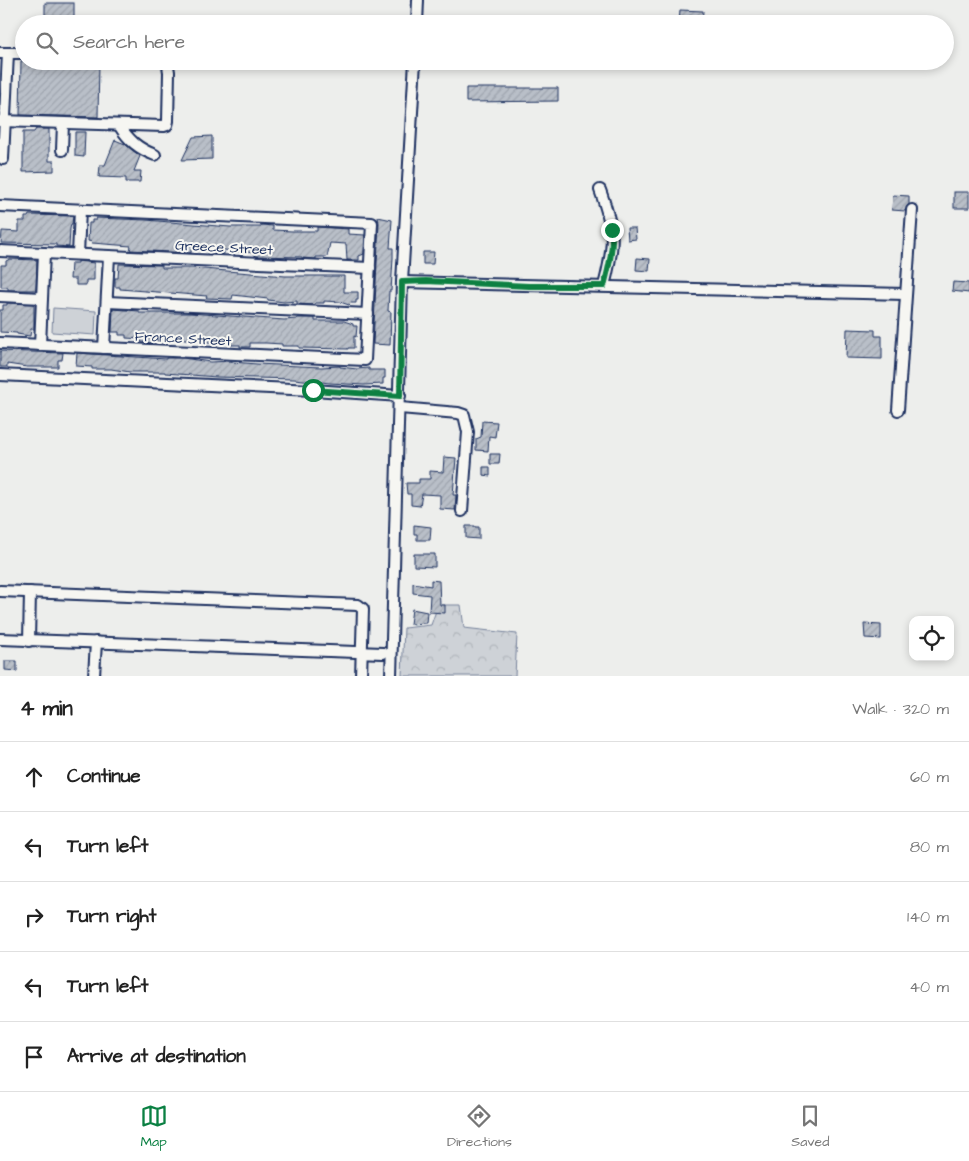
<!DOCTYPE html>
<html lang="en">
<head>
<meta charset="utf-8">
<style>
	:root { --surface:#fff; --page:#f6f6f6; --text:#222; --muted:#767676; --line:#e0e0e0; --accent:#0b8043 }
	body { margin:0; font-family:"Architects Daughter",sans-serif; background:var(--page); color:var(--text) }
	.controls { position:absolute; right:15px; bottom:15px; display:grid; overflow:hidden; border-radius:10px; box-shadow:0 2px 8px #0003 }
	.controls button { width:45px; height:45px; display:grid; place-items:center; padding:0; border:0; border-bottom:1px solid var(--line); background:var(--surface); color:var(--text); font:25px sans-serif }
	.stop { position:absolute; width:15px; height:15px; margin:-11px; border:4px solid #0b8043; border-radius:50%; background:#fff }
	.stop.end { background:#0b8043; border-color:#fff; box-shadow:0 1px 5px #0008 }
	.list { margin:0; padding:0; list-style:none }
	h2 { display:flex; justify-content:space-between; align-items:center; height:65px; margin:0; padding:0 20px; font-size:21px }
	h2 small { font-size:16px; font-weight:400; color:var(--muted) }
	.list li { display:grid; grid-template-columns:32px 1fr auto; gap:15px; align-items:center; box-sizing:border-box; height:70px; padding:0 20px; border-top:1px solid var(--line) }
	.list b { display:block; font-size:19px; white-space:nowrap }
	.list em { font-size:16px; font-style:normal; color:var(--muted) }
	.icon { flex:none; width:28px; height:28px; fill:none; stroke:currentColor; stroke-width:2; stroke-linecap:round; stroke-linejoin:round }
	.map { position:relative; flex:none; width:969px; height:676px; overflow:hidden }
	.search { position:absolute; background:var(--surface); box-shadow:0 2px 8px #0003; left:15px; right:15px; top:15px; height:55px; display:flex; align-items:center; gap:12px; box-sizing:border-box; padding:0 18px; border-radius:28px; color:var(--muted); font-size:19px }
	.sheet { height:415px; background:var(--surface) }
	nav { display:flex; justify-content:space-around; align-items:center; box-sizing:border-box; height:70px; border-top:1px solid var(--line); background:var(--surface); font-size:14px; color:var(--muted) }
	nav a { display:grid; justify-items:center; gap:2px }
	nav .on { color:var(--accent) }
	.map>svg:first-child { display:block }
	.forest { fill:url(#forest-crowns); stroke:#74809a }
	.pitch { fill:#ced2d7; stroke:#74809a }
	.building { fill:url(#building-hatch); stroke:#1b2f5e }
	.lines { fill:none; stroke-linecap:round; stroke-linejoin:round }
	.minor-casing { stroke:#1b2f5e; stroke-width:14 }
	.minor { stroke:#f6f6f2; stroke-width:10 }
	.route { stroke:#0b8043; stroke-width:6 }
	.labels { text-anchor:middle; stroke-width:4; stroke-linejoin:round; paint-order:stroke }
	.street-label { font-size:14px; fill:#1b2f5e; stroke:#f6f6f2 }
</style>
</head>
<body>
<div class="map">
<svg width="969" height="676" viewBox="0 0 969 676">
	<defs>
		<pattern id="forest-crowns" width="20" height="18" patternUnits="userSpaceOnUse" patternTransform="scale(1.25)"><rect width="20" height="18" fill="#ced2d7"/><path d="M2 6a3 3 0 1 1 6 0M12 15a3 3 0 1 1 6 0" fill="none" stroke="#b0b5bb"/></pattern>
		<pattern id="building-hatch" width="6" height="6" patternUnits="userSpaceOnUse" patternTransform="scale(1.25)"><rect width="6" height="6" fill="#b9bfc8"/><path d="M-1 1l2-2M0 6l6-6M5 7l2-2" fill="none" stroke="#9ea4ae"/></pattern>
	</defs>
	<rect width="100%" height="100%" fill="#edeeec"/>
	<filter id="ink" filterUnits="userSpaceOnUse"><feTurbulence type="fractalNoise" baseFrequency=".02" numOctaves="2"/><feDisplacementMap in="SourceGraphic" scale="10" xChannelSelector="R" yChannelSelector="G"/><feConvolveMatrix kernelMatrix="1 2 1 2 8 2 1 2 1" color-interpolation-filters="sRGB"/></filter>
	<g filter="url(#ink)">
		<path class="forest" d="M438,605h23l3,23 53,6 -2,42h-113l2,-48 27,-3z"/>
		<path class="pitch" d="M53,308l43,3 -1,24 -43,-3z"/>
		<g class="building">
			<rect x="45" y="3" width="29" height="21"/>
			<path d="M680,10l23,1 -1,13h-23z"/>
			<path d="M21,61l78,2 -1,54 -78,-2z"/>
			<path d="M466,88h92v13l-92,1z"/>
			<path d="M36,129h13v32h5v10l-31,1v-40h11z"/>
			<path d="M75,132h10l-1,25 -9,-1z"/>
			<path d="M212,136v23l-30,1 11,-23z"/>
			<path d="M115,140l10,4 15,12 -6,15h7l-1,11h-14v-4l-27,-1 1,-12h5z"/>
			<rect x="954" y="192" width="15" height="16"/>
			<path d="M893,195l16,1v8l-4,7 -13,-1z"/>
			<path d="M29,215l44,1 -1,8h-1l-1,5 -1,18 -13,-1v-2l-55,-1 1,-12 17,1v-11h6v-4h3z"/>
			<path d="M378,217l14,3 -2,28h3v10l-2,33h-2l-1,20 3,1 -1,33 -17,-1 6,-121z"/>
			<path d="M96,218l50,2 84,7h31l1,-2 11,1v4l19,1h25v-4l31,2v5l17,1 -1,19 -5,2v4h-12l-1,-16 -16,-1 -3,14h-11v2l-14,-1v-1l-47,-1v-3l-31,-3v4h-16v-4h-17v3l-61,-3 1,-4 -39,-3v-1l-4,-1 1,-18h3v-3h4z"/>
			<path d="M627,228h8l1,11 -8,1z"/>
			<path d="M423,252h11l-1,12h-10z"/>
			<path d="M637,258l13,1 -1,12 -13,-1z"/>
			<path d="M10,259l27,1 -1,30h-28v-3h-7v-22h5v-4z"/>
			<path d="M78,261l16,2v17h-8v5h-10v-6h-6l1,-16h7z"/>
			<path d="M119,264l43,1v3h30l93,8h59v16h14v8h-2v3h-5l-2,2 -9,-3 -16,-1v2h-9v2l-18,-1v-3l-13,1 -16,-2v-1l-35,-4 -1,4 -26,-1 1,-2 -87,-7v-2h-5v-9h3z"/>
			<path d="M953,282l16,1v10l-17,-2z"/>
			<path d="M7,303l27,1v25h-3l-1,7 -7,-1 -6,-1v-1l-17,-1v-22h3v-5h4z"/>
			<path d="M113,309l26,2v2h51l94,7 13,-1v-1h18v3h29l9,3v2h4l-1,11 -2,-1v12h-6v1l-49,-1v-2h-17v-2l-16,-1h-16v4h-10v-2h-9v-3h-27v-3h-51v4l-12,-1v-3l-15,-1v-3h-7v-3h-7z"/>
			<path d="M847,329l28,1v6h7v23l-36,-1z"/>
			<path d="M0,351l63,2 -1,7h-4v7h-31l-20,-3v3h-7z"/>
			<path d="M77,353l89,6v-1h17l27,4 22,-1v1l25,2 64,3 19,-1v1l17,2 12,-1v2h16v8h-2v6l-19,1 -34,-2 -36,-4 -77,-2 -52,-4v-1h-35l-19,-3h-19v-2l-16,-1z"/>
			<path d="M482,421l15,1 -2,15 -6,-1 -1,15 -12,-1v-11l5,-2z"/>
			<path d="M490,454h10l-1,10h-9z"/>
			<path d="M444,457l12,1 -3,37h3l-1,15 -15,-1v-14l-18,-1 -2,12 -9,-1v-11h-4l-1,-11h13v-4h11v-8l13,1z"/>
			<path d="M483,467h7v9l-7,-1z"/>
			<path d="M414,525l17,2 -1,13h-13v-6h-3z"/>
			<path d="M466,526h9v1h4v12l-13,-1z"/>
			<path d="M414,554h21v13l-21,-1z"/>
			<path d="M431,580l8,1 1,24h5v8l-16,-1 1,-17 -17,-2v-10l18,3z"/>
			<path d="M412,609l15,3 -1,11 -16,1z"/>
			<path d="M864,624l17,1v14l-16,-1z"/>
			<path d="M5,661h12v10l-12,-1z"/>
		</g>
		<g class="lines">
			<g class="minor-casing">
				<g id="minor">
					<path d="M417,24l1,-24"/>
					<path d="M0,53h24"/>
					<path d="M0,121l164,5 3,-1 1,-4 1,-49 -1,-6 -4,-5"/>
					<path d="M119,125c10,16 20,24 36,30"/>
					<path d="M62,150l1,-27"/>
					<path d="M3,159l5,-106"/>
					<path d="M600,190c15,42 15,53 4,96"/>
					<path d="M0,206l372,17 -7,137 -365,-17"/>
					<path d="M0,251l370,17"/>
					<path d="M78,254l2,-44"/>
					<path d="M402,282l503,12"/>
					<path d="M0,296l42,2"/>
					<path d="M107,302l261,12"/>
					<path d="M40,345l4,-92"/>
					<path d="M104,348l5,-92"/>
					<path d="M0,375l313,15 87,6"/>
					<path d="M400,408l58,5 6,2 4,17 -6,79"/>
					<path d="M898,410l14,-200"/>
					<path d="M0,591l358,14 5,4 -2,67"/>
					<path d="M0,639l383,14"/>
					<path d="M29,641l1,-49"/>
					<path d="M94,676l2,-34"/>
					<path d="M391,676l11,-394 13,-221"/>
				</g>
			</g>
			<use href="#minor" class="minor"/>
		</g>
	</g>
	<g class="lines" filter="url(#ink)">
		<path class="route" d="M313,390l87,6 2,-114 24,-1 103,5h75c5,-19 9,-36 8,-56"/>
	</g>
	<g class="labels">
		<g class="street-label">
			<text transform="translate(224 247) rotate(3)" y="5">Greece Street</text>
			<text transform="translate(183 338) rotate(3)" y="5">France Street</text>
		</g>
	</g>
</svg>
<div class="controls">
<button><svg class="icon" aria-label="locate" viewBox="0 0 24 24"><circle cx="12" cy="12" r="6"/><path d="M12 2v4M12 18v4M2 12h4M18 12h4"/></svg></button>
</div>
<div class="stop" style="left:313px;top:390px"></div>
<div class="stop end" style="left:612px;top:230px"></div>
<div class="search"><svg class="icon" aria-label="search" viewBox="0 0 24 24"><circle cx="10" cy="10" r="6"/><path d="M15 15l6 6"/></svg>Search here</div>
</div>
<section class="sheet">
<h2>4 min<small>Walk · 320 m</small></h2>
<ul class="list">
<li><svg class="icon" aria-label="ahead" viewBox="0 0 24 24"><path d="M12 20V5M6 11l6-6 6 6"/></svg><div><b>Continue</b></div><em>60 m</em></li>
<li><svg class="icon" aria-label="left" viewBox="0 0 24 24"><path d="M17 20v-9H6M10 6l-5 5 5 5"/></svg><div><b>Turn left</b></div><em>80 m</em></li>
<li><svg class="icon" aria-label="right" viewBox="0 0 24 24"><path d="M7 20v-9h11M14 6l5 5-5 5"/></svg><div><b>Turn right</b></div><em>140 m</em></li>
<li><svg class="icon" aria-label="left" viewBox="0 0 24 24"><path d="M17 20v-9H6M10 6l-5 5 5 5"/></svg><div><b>Turn left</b></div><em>40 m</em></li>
<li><svg class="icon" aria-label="arrive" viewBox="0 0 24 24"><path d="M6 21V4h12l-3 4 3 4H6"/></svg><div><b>Arrive at destination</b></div></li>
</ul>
</section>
<nav>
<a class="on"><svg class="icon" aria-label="map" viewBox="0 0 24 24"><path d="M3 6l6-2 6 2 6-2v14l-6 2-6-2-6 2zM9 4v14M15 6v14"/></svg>Map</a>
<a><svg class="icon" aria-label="directions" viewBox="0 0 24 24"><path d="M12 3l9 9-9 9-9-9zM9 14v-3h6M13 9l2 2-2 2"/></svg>Directions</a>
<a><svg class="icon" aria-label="saved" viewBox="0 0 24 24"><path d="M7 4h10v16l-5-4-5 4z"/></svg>Saved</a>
</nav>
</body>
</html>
